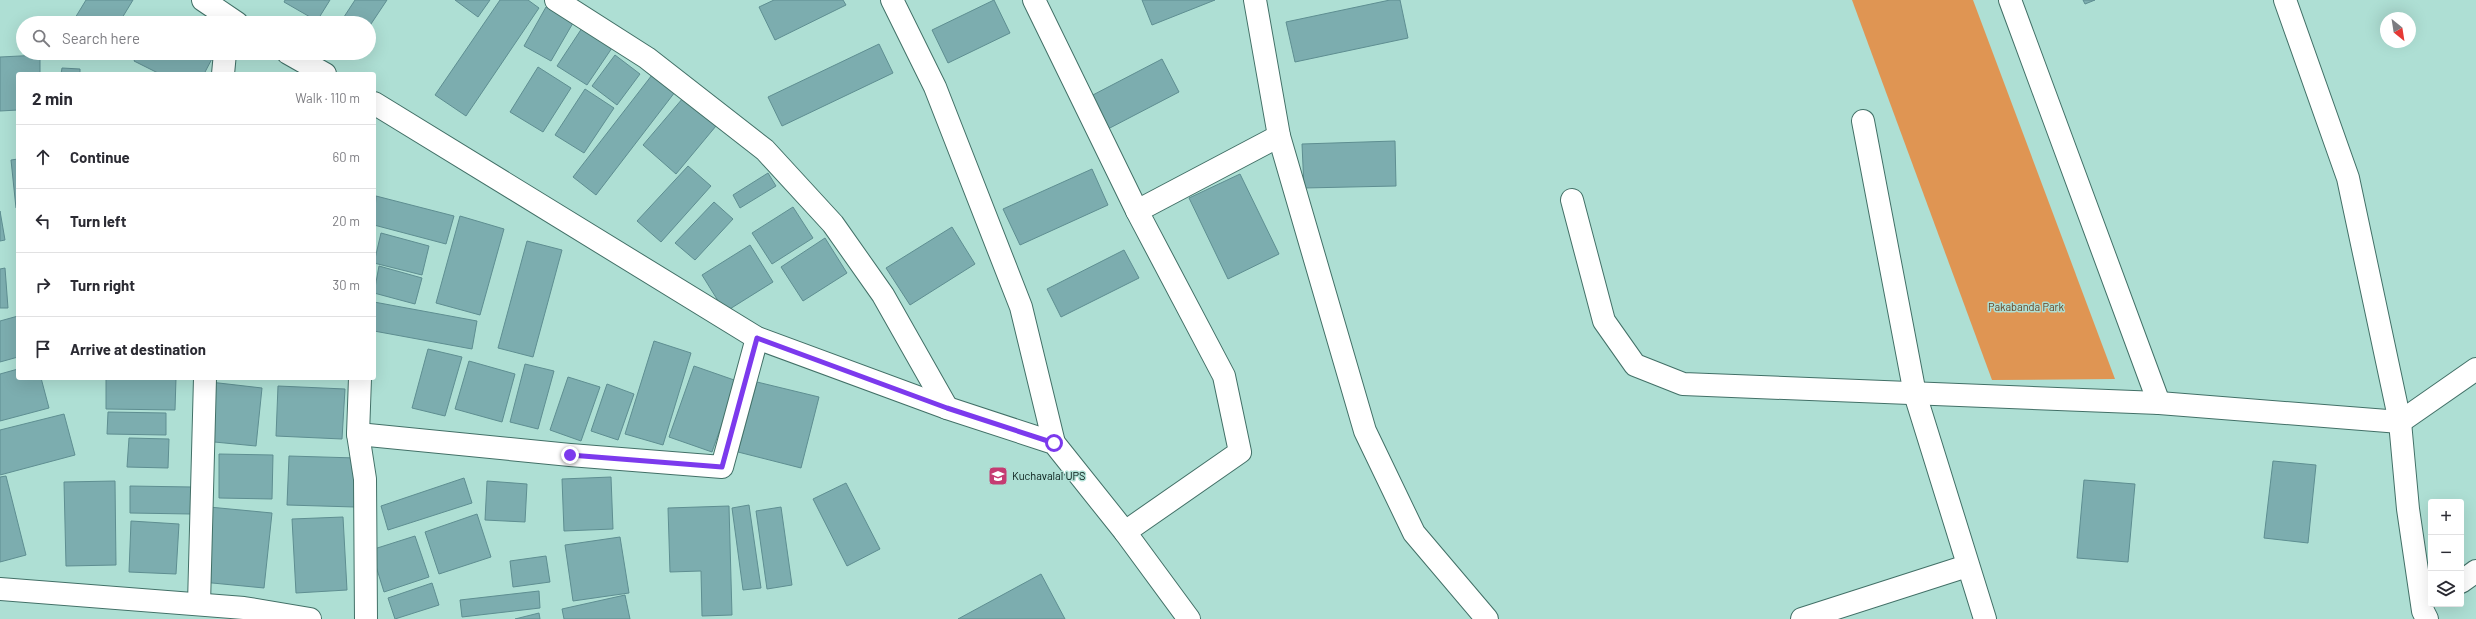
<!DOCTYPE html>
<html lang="en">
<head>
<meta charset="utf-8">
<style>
	:root { --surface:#fff; --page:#f7f7f7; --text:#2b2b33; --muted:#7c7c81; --line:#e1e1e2 }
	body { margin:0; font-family:Barlow,sans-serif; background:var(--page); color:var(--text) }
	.controls { position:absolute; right:12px; bottom:12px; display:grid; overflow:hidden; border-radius:4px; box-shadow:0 4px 16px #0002 }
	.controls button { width:36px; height:36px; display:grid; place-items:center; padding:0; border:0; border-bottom:1px solid var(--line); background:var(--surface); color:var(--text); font:20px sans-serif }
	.compass { position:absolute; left:2380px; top:12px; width:36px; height:36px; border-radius:50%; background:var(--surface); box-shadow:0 4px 16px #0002; rotate:150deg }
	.stop { position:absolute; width:12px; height:12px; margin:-9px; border:3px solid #7c3aed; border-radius:50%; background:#fff }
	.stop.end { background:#7c3aed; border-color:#fff; box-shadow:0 1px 4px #0008 }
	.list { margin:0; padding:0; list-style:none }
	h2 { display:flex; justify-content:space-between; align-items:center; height:52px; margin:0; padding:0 16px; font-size:17px }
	h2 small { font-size:13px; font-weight:400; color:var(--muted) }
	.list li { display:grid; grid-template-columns:26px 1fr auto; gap:12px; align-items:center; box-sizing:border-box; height:64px; padding:0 16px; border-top:1px solid var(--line) }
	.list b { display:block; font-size:15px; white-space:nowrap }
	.list em { font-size:13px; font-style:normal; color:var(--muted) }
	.icon { flex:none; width:22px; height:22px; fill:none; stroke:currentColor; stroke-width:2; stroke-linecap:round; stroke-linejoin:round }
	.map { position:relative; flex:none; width:2476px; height:619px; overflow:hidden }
	.search { position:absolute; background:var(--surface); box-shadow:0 4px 16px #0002; left:16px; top:16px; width:360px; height:44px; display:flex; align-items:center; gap:10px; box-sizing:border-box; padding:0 14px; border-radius:22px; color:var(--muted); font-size:15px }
	.panel { position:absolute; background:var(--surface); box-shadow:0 4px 16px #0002; left:16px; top:72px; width:360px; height:308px; border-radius:4px }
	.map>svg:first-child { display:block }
	.green { fill:#df9553 }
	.building { fill:#7cadaf; stroke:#5e8e91 }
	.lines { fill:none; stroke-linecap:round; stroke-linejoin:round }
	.street-casing { stroke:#427067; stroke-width:24 }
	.secondary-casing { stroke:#427067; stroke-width:24 }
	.street { stroke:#fff; stroke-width:22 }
	.secondary { stroke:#fff; stroke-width:22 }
	.route { stroke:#7c3aed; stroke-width:5 }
	.labels { text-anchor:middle; stroke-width:3; stroke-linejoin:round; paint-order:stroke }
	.park-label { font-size:11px; fill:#694220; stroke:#aedfd4 }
	.poi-label { font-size:11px; fill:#051814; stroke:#aedfd4; text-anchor:start }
</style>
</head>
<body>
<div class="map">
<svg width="2476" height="619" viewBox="0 0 2476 619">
	<rect width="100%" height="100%" fill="#aedfd4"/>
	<path class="green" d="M1852,0h121l142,379 -123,1z"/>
	<g class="building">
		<path d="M86,0h47l-14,23h-47z"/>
		<path d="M285,0h45l-13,21 -33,-19z"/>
		<path d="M355,0h32l-18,27v-4h-29z"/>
		<path d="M455,0h35l-12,17z"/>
		<path d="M500,0h28l11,8 -73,108 -31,-21z"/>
		<path d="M774,0h69l3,5 -71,35 -16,-33z"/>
		<path d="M994,0l16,33 -62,30 -16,-33z"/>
		<path d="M1142,0h73l-63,25z"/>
		<path d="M1390,0h10l8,38 -113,24 -9,-40z"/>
		<path d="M2083,0h12l-10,4z"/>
		<path d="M546,7l27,16 -22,38 -27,-15z"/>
		<path d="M584,25l30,20 -27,40 -30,-19z"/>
		<path d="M879,44l14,29 -111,53 -14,-29z"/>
		<path d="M138,53h77l-11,21h-44l-26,-13z"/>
		<path d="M40,55v19h-22v36l-18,1v-54z"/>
		<path d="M615,55l25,19 -23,31 -25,-19z"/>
		<path d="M1162,59l17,33 -73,38 -17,-33z"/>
		<path d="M538,67l33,21 -28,44 -33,-20z"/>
		<path d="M62,68l18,1v5h-19z"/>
		<path d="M652,75l23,17 -79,103 -23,-18z"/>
		<path d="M585,89l29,19 -30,45 -29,-18z"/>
		<path d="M683,98l33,28 -40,48 -33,-29z"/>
		<path d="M1395,141l1,45 -92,2 -2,-44z"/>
		<path d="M18,159v48l-2,1 -5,-48z"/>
		<path d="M688,166l23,20 -50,56 -24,-21z"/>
		<path d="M1092,169l16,36 -88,40 -17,-36z"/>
		<path d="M768,173l8,13 -36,22 -7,-13z"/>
		<path d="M1240,174l39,80 -51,25 -39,-81z"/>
		<path d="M376,196l78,20 -8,28 -72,-19z"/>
		<path d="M714,202l19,17 -38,41 -20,-17z"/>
		<path d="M793,207l20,31 -41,26 -20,-31z"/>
		<path d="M0,211l5,29 -5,1z"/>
		<path d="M460,216l44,13 -24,86 -44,-12z"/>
		<path d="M952,227l23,37 -65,41 -24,-37z"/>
		<path d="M381,233l48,13 -7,29 -48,-12z"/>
		<path d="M825,238l22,35 -44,28 -22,-34z"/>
		<path d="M527,241l35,9 -29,107 -35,-9z"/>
		<path d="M750,245l23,37 -48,30 -23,-37z"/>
		<path d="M1124,250l15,28 -78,39 -14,-28z"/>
		<path d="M379,266l43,12 -7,26 -41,-11z"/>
		<path d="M5,268l3,40h-8v-39z"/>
		<path d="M374,302l103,19 -5,28 -98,-18z"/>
		<path d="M18,316v41l-18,5v-41z"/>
		<path d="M654,341l37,12 -28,92 -38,-11z"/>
		<path d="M428,349l34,8 -17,59 -33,-8z"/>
		<path d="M469,361l46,13 -13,48 -47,-13z"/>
		<path d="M525,364l29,7 -16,58 -28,-7z"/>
		<path d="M694,366l43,15 -25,71 -43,-15z"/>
		<path d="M18,369v9h23l8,30 -49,13v-47z"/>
		<path d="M568,377l32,10 -19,54 -31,-11z"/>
		<path d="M106,378h70l-1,32 -69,-1z"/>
		<path d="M210,382l52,6 -6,58 -52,-5z"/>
		<path d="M757,382l62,15 -18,71 -63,-16z"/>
		<path d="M607,384l27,10 -16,46 -27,-9z"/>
		<path d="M278,386l67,3 -3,50 -66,-3z"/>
		<path d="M108,412l58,1v22l-59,-1z"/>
		<path d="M64,414l11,41 -75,20v-45z"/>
		<path d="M129,438l40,1 -1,29 -41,-1z"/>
		<path d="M219,454l54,1 -1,44 -53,-1z"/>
		<path d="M289,456l67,2 -1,49 -68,-2z"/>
		<path d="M2273,461l43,4 -8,78 -44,-5z"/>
		<path d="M6,476l20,79 -26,7v-85z"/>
		<path d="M611,477l2,52 -49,2 -2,-52z"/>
		<path d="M464,478l8,25 -84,27 -7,-24z"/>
		<path d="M2084,480l51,4 -7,78 -51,-4z"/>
		<path d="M115,481l1,84 -50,1 -2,-84z"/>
		<path d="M487,481l40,3 -2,38 -40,-2z"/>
		<path d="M846,483l34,66 -33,17 -34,-67z"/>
		<path d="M130,486l62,1 -1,27 -61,-1z"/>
		<path d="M749,505l12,83 -18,2 -11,-82z"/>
		<path d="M729,506l3,109 -30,1 -1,-45 -31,1 -2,-64z"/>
		<path d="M209,507l63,6 -8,75 -62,-6z"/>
		<path d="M781,507l11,78 -25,4 -11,-78z"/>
		<path d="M477,514l14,43 -52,17 -14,-42z"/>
		<path d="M343,517l4,73 -51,3 -4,-74z"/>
		<path d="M131,521l48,3 -3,50 -47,-2z"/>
		<path d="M415,536l14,41 -45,15 -13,-42z"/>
		<path d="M620,537l9,56 -56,8 -8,-56z"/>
		<path d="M546,556l4,26 -37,5 -3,-26z"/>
		<path d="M1041,574l24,45h-107z"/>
		<path d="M432,583l7,22 -44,14 -7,-21z"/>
		<path d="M539,591l1,17 -78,9 -2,-17z"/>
		<path d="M625,595l5,24h-66l-2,-10z"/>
		<path d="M539,613l1,6h-25z"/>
	</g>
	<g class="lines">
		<g class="street-casing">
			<g id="street">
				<path d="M556,0l91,58 118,92 68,74 50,71 64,113"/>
				<path d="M892,0l43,87 86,220 33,136"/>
				<path d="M1034,0l103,211 87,165 16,76 -115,80"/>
				<path d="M1255,0l24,136 86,295 49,102 73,86"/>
				<path d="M2010,0l149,403"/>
				<path d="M2285,0l63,178 52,244 8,87 15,102 4,8"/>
				<path d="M223,74l2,-21"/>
				<path d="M1863,121l52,273 70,225"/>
				<path d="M1572,200l32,121 31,44 48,19 476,19 241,19 76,-53"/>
				<path d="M1137,211l142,-75"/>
				<path d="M360,378l-2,56 7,45 1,140"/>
				<path d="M358,434l212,21 152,12 35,-129"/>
				<path d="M2461,582l15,-11"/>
				<path d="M0,589l244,19 66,11"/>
				<path d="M199,604l6,-226"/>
				<path d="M1802,619l165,-53"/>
			</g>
		</g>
		<g class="secondary-casing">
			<g id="secondary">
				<path d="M203,0l34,23"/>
				<path d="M288,53l37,21"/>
				<path d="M374,103l383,235 190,70 107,35 71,89 64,87"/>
			</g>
		</g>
		<use href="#street" class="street"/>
		<use href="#secondary" class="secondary"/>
	</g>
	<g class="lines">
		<path class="route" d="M570,455l152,12 35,-129 190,70 107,35"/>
	</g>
	<defs>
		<g id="school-square" transform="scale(1)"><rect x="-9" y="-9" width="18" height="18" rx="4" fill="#c53b72" stroke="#aedfd4"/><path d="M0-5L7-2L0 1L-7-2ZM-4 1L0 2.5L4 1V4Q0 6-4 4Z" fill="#fff"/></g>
	</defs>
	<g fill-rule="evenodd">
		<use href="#school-square" x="998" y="476"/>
	</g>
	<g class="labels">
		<g class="park-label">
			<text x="2026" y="311">Pakabanda Park</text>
		</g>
		<g class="poi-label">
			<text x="1012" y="480">Kuchavalal UPS</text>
		</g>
	</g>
</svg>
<div class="controls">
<button>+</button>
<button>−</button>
<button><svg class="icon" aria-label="layers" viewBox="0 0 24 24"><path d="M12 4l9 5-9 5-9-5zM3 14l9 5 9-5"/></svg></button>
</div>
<svg class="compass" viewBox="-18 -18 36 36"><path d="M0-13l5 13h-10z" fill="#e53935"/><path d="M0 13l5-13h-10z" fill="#7c7c81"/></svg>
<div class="stop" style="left:1054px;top:443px"></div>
<div class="stop end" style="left:570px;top:455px"></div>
<div class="search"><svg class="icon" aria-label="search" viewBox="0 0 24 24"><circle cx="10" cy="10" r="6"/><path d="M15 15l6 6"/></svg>Search here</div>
<section class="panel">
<h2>2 min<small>Walk · 110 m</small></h2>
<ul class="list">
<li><svg class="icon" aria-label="ahead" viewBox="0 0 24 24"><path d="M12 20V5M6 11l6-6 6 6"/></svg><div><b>Continue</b></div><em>60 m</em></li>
<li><svg class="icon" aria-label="left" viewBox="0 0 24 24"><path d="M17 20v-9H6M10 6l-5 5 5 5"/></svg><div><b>Turn left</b></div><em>20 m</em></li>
<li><svg class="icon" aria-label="right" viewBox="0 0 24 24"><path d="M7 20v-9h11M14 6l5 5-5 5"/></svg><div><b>Turn right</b></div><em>30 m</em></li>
<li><svg class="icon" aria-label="arrive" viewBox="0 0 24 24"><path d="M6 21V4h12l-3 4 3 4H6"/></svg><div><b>Arrive at destination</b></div></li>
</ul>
</section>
</div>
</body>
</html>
